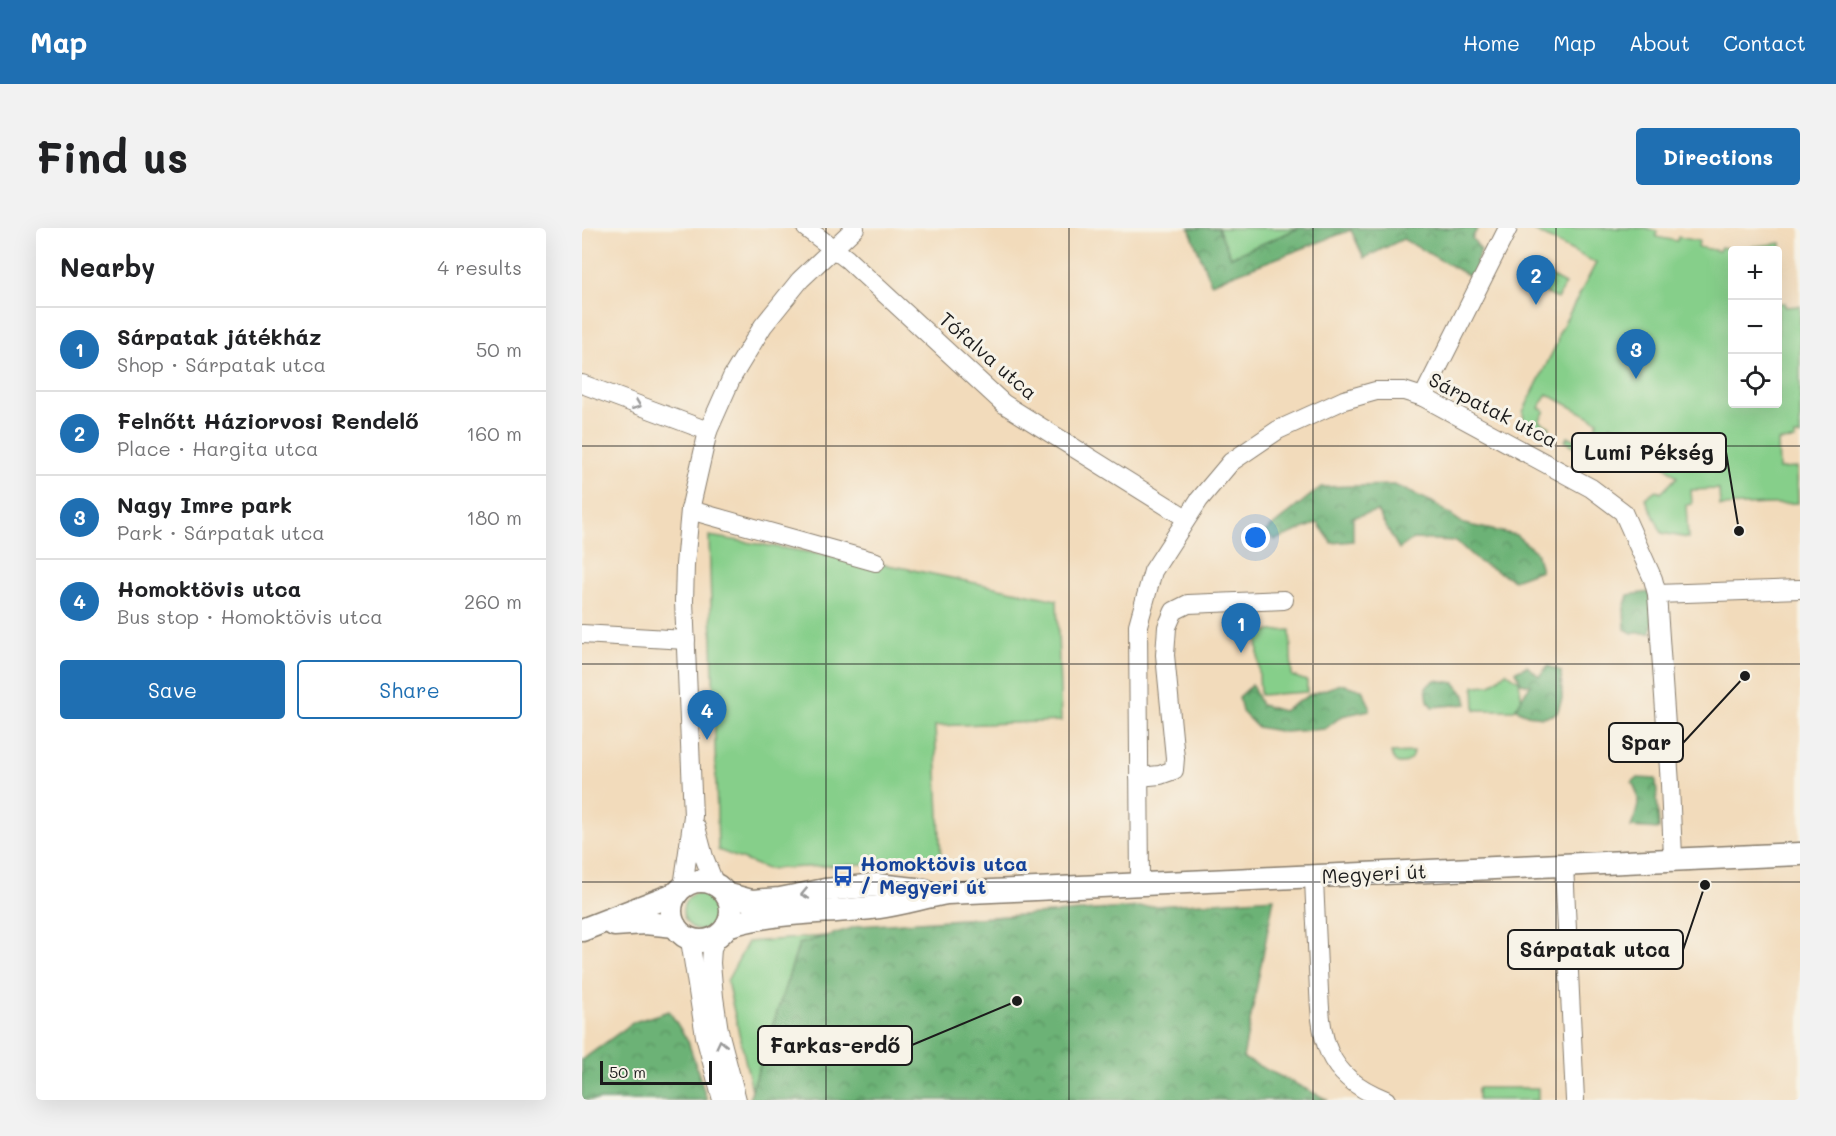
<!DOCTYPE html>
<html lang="en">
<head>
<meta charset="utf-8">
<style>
	:root { --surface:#fff; --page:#f2f2f2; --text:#202124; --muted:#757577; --line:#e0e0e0; --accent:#1f6fb2 }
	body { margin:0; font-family:Mali,sans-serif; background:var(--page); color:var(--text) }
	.controls { position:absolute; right:18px; top:18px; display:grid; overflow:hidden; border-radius:6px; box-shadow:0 6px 24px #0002 }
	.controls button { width:54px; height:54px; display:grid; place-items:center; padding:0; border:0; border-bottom:2px solid var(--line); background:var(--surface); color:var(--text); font:30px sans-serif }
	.scale { position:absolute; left:18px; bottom:15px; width:112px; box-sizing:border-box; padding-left:6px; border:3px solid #1c1c1c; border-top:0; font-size:16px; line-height:21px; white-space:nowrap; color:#1c1c1c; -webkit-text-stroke:4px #f7f3e8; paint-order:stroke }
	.you { position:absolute; left:674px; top:310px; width:21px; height:21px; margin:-15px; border:4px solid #fff; border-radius:50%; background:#1a73e8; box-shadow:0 0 0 9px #1a73e833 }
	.badge { display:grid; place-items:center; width:39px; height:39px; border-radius:50%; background:var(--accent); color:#fff; font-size:20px; font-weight:700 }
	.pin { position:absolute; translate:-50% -50px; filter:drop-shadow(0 2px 3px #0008) }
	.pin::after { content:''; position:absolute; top:32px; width:21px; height:18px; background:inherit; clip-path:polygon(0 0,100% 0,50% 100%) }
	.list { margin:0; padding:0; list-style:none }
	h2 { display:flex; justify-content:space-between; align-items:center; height:78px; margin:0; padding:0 24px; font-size:26px }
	h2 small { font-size:20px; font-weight:400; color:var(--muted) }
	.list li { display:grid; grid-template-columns:39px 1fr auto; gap:18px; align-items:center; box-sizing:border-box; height:84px; padding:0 24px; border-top:2px solid var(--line) }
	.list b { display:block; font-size:22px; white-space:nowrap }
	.list p { margin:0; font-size:20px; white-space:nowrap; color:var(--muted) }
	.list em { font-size:20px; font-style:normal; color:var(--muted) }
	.actions { display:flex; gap:12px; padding:18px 24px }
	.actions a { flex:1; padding:14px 0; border:2px solid var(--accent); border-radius:6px; text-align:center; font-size:21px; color:var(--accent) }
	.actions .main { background:var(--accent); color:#fff }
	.icon { flex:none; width:33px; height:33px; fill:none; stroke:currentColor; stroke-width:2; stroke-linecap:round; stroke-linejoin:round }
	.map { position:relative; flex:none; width:1218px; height:872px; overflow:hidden; border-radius:6px }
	header { display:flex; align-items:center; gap:36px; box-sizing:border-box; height:84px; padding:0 30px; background:var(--accent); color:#fff }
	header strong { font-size:28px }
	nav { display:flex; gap:33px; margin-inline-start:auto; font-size:21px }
	.intro { display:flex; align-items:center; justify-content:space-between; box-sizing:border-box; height:144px; padding:0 36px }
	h1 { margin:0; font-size:42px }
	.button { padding:15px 27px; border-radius:6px; background:var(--accent); color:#fff; font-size:21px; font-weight:700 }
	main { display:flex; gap:36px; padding:0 36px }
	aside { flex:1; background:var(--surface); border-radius:6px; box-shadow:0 6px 24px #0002 }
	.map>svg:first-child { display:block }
	.green { fill:#86cf8a; stroke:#517653; stroke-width:1.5 }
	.forest { fill:url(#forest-crowns); stroke:#446749; stroke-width:1.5 }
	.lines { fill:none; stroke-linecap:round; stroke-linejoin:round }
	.minor-casing { stroke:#877c6c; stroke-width:20 }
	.major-casing { stroke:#877c6c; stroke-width:25 }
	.minor { stroke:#fff; stroke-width:18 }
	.major { stroke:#fff; stroke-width:22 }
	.oneway { stroke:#999 }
	.grid { fill:none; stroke:#1c1c1c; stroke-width:1.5; stroke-opacity:0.55 }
	.labels { text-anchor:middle; stroke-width:6; stroke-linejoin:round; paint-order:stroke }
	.street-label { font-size:20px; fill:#1c1c1c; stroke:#f7f3e8 }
	.transit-label { font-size:20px; font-weight:bold; fill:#164399; stroke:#f7f3e8; text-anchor:start }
	.leader { fill:none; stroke:#1c1c1c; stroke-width:2 }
	.callout-dot { fill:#1c1c1c; stroke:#f7f3e8; stroke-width:2 }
	.callout { fill:#f7f3e8; stroke:#1c1c1c; stroke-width:2 }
	.callout-label { font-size:21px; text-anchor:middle; font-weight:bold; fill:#1c1c1c }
</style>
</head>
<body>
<header>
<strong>Map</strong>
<nav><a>Home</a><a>Map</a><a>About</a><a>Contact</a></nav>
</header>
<div class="intro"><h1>Find us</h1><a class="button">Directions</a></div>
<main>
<aside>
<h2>Nearby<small>4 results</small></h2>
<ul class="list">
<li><span class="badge">1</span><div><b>Sárpatak játékház</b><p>Shop · Sárpatak utca</p></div><em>50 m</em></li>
<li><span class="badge">2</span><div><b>Felnőtt Háziorvosi Rendelő</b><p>Place · Hargita utca</p></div><em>160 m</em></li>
<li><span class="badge">3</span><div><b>Nagy Imre park</b><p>Park · Sárpatak utca</p></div><em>180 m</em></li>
<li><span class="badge">4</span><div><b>Homoktövis utca</b><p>Bus stop · Homoktövis utca</p></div><em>260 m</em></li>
</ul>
<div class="actions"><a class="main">Save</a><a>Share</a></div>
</aside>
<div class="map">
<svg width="1218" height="872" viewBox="0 0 1218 872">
	<defs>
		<pattern id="forest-crowns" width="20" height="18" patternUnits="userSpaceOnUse" patternTransform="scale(1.5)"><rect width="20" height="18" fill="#6cb276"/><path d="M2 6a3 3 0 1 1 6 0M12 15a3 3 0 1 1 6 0" fill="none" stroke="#589060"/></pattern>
	</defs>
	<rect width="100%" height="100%" fill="#f7f3e8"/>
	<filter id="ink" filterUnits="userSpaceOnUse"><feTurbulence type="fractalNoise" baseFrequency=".0167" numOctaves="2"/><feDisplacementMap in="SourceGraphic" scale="12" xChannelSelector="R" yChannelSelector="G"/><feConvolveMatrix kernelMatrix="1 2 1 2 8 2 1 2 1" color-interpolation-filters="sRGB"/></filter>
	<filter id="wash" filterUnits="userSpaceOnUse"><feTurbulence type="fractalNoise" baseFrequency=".008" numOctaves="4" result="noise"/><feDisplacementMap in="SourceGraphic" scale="24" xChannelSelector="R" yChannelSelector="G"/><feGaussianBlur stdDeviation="1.35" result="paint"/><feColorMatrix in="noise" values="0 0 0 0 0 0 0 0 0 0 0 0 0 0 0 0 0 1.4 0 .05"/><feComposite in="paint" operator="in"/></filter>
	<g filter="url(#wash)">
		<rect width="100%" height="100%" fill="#f2dbbb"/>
		<g class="green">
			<path d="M636,0h81l-68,29z"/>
			<path d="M953,0h110l12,3 -1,6 21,4 1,-4 21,4 -1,6 21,4 2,-4 10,2 50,-6 -1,32 -2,1v-26h-46v154h46v-101h7v4l15,-1v130h-5v4l-17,1 1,28 18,-1 1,35 -78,3 -1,-17 -28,1 1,14 -6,1 2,33 -26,-5 -17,-35 11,-8 5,3 16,-16 -48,-43 -18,-9 -19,32 -27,-16 3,-5 12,6 6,-11 6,3 6,-13 -51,-27 -8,14 6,3 -6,10 11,6 -2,5 -24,-11 -1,-9 34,-69 1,-8 38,-72 -62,-32z"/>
			<path d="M968,48l15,8 -8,15 -15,-8z"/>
			<path d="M127,308l190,31 158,33 4,121 -126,5 6,134 -174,9 -49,-19z"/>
			<path d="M708,402l2,46 15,5v11l-47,3 -3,-63z"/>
			<path d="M924,444l13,9 3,20 -8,9h-39l-1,-24 17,-1z"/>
			<path d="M831,524c-2,15 -19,16 -22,1z"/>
			<circle cx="120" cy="683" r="19"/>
			<path d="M244,708l-27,8 -47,146 -25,-109 21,-39z"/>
			<rect x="896" y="860" width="60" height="12"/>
		</g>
		<g class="forest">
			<path d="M607,0h29l13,29 68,-29h179l-6,10 9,12 -5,13 8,5 -6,13 -75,-42 -39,19 -13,-28 -140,53z"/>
			<path d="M812,257l38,17 32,22 52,11 20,17 5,18 -27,10 -35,-18 -23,-21 -43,-2 -14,10 -22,-38 -24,6v24l-21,2 -14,-20 -43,17 -10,-8 56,-45z"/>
			<path d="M1067,364l5,23 -3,18h-19l-7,-4 -1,-21 4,-13z"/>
			<path d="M945,438l12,10 9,-10 13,5 1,28 -5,14c-15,7 -27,3 -41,-4l8,-15 7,-9 -10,-2 -5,-12z"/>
			<path d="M853,452l20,3 10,12 2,9 -35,3 -4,-6 -2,-14z"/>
			<path d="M759,456l21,6 8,16v4l-28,6 -17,13 -41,3 -27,-5 -15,-15 -3,-15 13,-12 9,20 22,6 26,-16z"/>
			<path d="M1055,550l19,1 3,50 -28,-2c7,-18 11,-28 1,-45z"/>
			<path d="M692,670l-31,160 85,42h-577l-1,-4 49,-152 60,-18z"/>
			<path d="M87,783l19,30 19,59h-125v-40l52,-38z"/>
		</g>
	</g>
	<g filter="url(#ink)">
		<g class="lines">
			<g class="minor-casing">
				<g id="minor">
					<path d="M224,0l41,31 157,145 182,114"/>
					<path d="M0,156l126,47"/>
					<path d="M841,169l85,-169"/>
					<path d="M108,282l186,52"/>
					<path d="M1075,366l143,-5"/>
					<path d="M0,406l104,6"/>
					<path d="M557,549l21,-2 14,-5 1,-12 -10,-103 2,-28 7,-16 14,-7 96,-4"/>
					<path d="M114,599l8,30 11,28"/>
					<path d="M982,637l11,235"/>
					<path d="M732,649c1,31 3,62 4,92 3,64 0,104 68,131"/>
					<path d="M558,655l-2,-258 15,-54 46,-71 32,-38 47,-32 66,-30 32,-9h28l19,6 168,91 32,24 30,67 4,15 13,190 3,74"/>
					<path d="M101,659l10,-71 -9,-215 1,-36 5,-55 18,-79 24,-54 31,-51 37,-46 55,-52"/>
					<path d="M136,708l-6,12 -1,15 3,34 5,34 18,69"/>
					<path d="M108,712l15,96 17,64"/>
				</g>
			</g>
			<g class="major-casing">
				<g id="major">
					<circle cx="119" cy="683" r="30"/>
					<path d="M144,666l26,7 28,-2 45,-9 52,-5 48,5"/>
					<path d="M32,697l31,-2 30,3"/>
					<path d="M145,698c52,-16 99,-12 152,-19 23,-3 45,-10 68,-14l853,-39"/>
					<path d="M0,702l95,-37"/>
				</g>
			</g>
			<use href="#minor" class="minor"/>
			<use href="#major" class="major"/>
		</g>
		<defs><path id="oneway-chevron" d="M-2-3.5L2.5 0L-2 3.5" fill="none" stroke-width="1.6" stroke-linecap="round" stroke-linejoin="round" transform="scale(1.5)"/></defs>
		<g class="oneway">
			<use href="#oneway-chevron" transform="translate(55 177) rotate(21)"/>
			<use href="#oneway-chevron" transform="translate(223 666) rotate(168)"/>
			<use href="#oneway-chevron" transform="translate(139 816) rotate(-103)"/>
		</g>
	</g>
	<path class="grid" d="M244,0v872M487,0v872M731,0v872M974,0v872M0,218h1218M0,436h1218M0,654h1218"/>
	<defs>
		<g id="bus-bare" transform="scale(1.62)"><path d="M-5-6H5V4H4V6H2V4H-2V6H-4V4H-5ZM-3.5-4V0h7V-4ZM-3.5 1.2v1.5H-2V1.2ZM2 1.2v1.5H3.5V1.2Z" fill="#1a4fb4" stroke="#f7f3e8" stroke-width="2.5" paint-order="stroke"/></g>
	</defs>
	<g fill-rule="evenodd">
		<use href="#bus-bare" x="261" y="648"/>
	</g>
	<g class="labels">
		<g class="street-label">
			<text transform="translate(406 128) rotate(41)" y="7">Tófalva utca</text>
			<text transform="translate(911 182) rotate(27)" y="7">Sárpatak utca</text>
			<text transform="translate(792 646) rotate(-3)" y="7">Megyeri út</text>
		</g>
		<g class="transit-label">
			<text x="278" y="643">Homoktövis utca<tspan x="278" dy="23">/ Megyeri út</tspan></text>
		</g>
	</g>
	<path class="leader" d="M1157 303L1144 224M1163 448L1101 515M1123 657L1101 722M435 773L330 817"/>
	<g class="callout-dot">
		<circle cx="1157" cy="303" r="6"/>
		<circle cx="1163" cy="448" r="6"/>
		<circle cx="1123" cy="657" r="6"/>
		<circle cx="435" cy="773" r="6"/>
	</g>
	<g class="callout">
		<rect x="990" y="205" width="154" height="39" rx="6"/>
		<rect x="1027" y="495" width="74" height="39" rx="6"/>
		<rect x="926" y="702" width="175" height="39" rx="6"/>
		<rect x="176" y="798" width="154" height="39" rx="6"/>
	</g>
	<g class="callout-label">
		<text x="1067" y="232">Lumi Pékség</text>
		<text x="1064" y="522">Spar</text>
		<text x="1013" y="729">Sárpatak utca</text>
		<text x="253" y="825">Farkas-erdő</text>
	</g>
</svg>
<div class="controls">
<button>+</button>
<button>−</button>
<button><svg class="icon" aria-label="locate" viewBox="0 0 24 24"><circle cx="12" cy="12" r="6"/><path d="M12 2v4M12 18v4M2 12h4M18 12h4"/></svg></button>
</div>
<div class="scale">50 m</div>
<div class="you"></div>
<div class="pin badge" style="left:659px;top:425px">1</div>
<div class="pin badge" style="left:954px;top:77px">2</div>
<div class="pin badge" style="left:1054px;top:151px">3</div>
<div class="pin badge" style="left:125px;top:512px">4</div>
</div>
</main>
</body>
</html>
